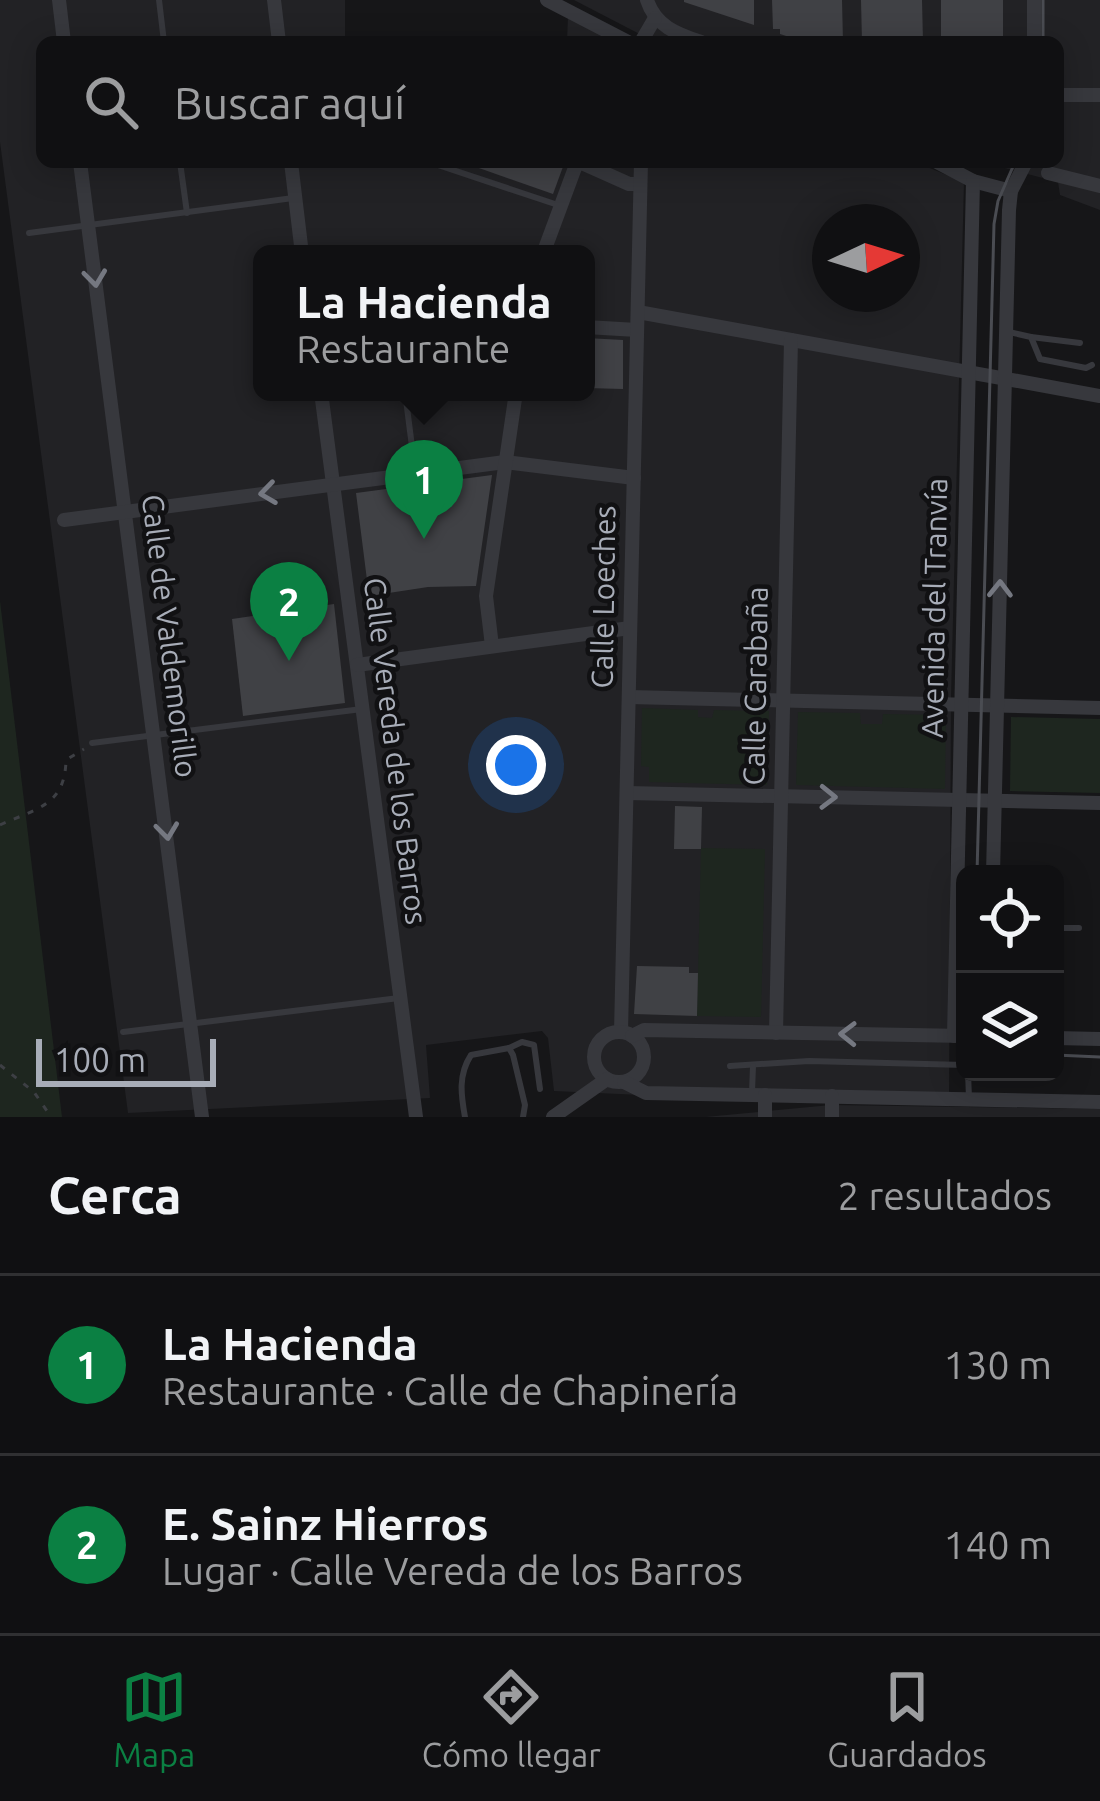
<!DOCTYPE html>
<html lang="es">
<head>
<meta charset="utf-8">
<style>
	:root { --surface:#101012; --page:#1e1e20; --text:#f1f3f6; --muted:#9c9d9f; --line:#303032; --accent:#0b8043 }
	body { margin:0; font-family:Ubuntu,sans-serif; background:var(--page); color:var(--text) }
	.controls { position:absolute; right:36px; bottom:36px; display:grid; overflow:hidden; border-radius:18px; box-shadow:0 6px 30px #0003 }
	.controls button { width:108px; height:108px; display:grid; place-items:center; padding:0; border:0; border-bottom:3px solid var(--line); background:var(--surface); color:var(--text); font:60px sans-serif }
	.compass { position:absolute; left:812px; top:204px; width:108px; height:108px; border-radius:50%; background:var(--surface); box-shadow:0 6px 30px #0003; rotate:86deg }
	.scale { position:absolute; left:36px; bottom:30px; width:180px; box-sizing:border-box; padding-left:12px; border:6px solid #a8adb8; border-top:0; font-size:33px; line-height:42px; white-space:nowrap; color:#a8adb8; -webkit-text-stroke:9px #111113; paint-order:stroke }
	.you { position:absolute; left:516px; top:765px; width:42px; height:42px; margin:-30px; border:9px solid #fff; border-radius:50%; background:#1a73e8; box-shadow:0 0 0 18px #1a73e833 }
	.badge { display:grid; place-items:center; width:78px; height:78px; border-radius:50%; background:var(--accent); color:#fff; font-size:39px; font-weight:700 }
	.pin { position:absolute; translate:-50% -99px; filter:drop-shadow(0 3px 6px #0008) }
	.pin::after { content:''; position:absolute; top:63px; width:42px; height:36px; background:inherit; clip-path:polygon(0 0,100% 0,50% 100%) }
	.popup { position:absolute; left:253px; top:245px; width:342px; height:156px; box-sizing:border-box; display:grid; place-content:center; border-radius:18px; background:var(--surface); filter:drop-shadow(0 3px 9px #0005); font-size:39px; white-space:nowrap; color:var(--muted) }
	.popup b { font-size:45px; color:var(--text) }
	.popup::after { content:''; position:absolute; left:50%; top:100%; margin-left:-24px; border:24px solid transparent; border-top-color:var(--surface) }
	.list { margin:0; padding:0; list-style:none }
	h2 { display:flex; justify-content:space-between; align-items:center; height:156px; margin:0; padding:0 48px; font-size:51px }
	h2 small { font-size:39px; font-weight:400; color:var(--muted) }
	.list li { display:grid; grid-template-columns:78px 1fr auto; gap:36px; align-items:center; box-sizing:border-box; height:180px; padding:0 48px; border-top:3px solid var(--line) }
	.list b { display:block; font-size:45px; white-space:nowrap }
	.list p { margin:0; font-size:39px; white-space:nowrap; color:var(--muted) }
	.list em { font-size:39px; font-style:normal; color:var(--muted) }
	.icon { flex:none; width:66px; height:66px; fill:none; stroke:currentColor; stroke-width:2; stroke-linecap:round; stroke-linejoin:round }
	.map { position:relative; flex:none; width:1100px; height:1117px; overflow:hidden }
	.search { position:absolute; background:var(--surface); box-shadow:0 6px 30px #0003; left:36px; right:36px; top:36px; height:132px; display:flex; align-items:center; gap:30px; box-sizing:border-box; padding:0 42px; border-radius:18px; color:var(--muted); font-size:45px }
	.sheet { height:516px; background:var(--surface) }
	nav { display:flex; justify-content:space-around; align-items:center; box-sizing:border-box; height:168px; border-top:3px solid var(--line); background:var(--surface); font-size:33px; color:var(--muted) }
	nav a { display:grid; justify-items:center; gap:6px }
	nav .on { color:var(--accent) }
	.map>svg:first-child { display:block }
	.built { fill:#222225; fill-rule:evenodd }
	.green { fill:#1e261f }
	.building { fill:#404145 }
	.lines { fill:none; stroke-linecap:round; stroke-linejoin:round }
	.path { stroke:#3d3f44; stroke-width:3; stroke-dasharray:6 9; stroke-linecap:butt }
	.lane { stroke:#37383d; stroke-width:6 }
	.street { stroke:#37383d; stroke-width:14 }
	.tram { stroke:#4a4c52; stroke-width:3 }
	.oneway { stroke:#757881 }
	.labels { text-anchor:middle; stroke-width:9; stroke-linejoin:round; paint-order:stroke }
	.street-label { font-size:30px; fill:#a8adb8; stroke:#111113 }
</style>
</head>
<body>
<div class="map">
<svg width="1100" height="1117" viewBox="0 0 1100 1117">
	<rect width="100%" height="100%" fill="#161618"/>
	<g class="built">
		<path d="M0,0h345v42h-303v120h873l49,20 -13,516 -2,405 -198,-3 -197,-9 -6,-53 -6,-7 -116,14 4,53 -302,15 -128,-971zM830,222h72v72h-72zM262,254h324v138h-324z"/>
		<path d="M574,0h526v210l-40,-15 -2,-13 -76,-20h76v-120h-403z"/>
		<path d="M568,16l48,26h-49z"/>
		<path d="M831,1105l269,4v8h-395z"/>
	</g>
	<g class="green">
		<path d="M0,601l62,516h-62z"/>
		<path d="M642,708l56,2v7l14,1 2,-8 55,1 -2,74 -118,-3v-15l-8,-1z"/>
		<path d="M798,712l62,1 1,11h21l1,-10 63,1 -1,74 -149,-4z"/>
		<path d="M1011,717l89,2v74l-90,-2z"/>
		<path d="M701,848l64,1 -4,168 -64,-1z"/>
	</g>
	<g class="building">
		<path d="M684,0h70v25l-70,-23z"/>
		<path d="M772,0h70l1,42h-38l-25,-8v-5h-7z"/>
		<path d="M861,0h61l1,42h-61z"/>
		<rect x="941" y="0" width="62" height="42"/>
		<path d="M462,162h98l4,2 -11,30z"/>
		<path d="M586,338l37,2v49l-37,-1z"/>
		<path d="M492,475l-16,111 -48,1 -59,9 -13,-103z"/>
		<path d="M334,604l11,99 -102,13 -11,-97z"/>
		<path d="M675,806l27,1 -1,42h-27z"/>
		<path d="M637,966l52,1v6h9l-1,43 -63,-2z"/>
	</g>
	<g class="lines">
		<g class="path">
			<path d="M0,825c37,-17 65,-19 66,-65l18,-11"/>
			<path d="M0,1065l34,27 17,25"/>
		</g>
		<g class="lane">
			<path d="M159,0l5,42"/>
			<path d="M180,162l7,51"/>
			<path d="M429,162l129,43"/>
			<path d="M29,233l264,-35"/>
			<path d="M305,254h24"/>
			<path d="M1009,332l22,5 9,22 46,9 6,-3"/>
			<path d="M1031,337l49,6"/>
			<path d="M405,392l10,78"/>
			<path d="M92,743l270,-34"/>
			<path d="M997,870l20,4"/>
			<path d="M1055,928h24"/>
			<path d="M123,1032l276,-34"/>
			<path d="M509,1048l13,-6 12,3 6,44"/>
			<path d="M730,1066l79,-5 156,4"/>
			<path d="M968,1072l1,26"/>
			<path d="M752,1092l1,-26"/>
			<path d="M465,1117c-4,-22 -7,-42 6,-62l38,-7 4,7 12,50 -2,12"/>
		</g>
		<g class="street">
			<path d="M59,0l5,42"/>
			<path d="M274,0l5,42"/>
			<path d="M547,0l81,42"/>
			<path d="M647,0c8,26 30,34 54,42"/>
			<path d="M1034,0v42"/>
			<path d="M641,42l14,-24"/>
			<path d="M1058,95h42"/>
			<path d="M80,162l122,955"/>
			<path d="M291,162l11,92"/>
			<path d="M937,162l36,19 38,10"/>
			<path d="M1048,173l52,13"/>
			<path d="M543,254l33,-89 6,-2 47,21h11"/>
			<path d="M638,312l462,84"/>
			<path d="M586,327l51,3"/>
			<path d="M321,392l95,725"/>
			<path d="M64,520l441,-58 129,16"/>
			<path d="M492,646l-6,-50 30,-204"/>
			<path d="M357,665l273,-37"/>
			<path d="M629,697l471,11"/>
			<path d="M627,793l473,10"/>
			<path d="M993,874l16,-664 2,-19 15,-29"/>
			<path d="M621,1032l20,-870"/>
			<circle cx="619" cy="1057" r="25"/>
			<path d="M776,1033l15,-693"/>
			<path d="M632,1036l12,-6 321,6"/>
			<path d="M954,1036l19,-855"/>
			<path d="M1055,1038l45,1"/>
			<path d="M624,1082l22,11 454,9"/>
			<path d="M553,1117l54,-38"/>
			<path d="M765,1117v-22"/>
			<path d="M832,1117v-21"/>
		</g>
		<g class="tram">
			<path d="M1043,42v-42"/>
			<path d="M977,874l17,-650 4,-23 17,-39"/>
			<path d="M1055,1055l45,2"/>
		</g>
	</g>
	<defs><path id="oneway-chevron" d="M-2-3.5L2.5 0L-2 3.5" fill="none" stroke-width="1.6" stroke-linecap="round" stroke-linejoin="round" transform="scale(3)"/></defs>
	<g class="oneway">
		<use href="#oneway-chevron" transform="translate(95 278) rotate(83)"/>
		<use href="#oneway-chevron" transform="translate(268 493) rotate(172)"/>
		<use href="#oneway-chevron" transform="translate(1000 589) rotate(-89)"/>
		<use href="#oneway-chevron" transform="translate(828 797) rotate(1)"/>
		<use href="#oneway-chevron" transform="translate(167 831) rotate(83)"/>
		<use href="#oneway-chevron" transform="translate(848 1034) rotate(-179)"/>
	</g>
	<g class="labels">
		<g class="street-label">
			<text transform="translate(604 597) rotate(-89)" y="10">Calle Loeches</text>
			<text transform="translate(935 608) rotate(-89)" y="10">Avenida del Tranvía</text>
			<text transform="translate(169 636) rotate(83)" y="10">Calle de Valdemorillo</text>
			<text transform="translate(756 686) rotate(-89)" y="10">Calle Carabaña</text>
			<text transform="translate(395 751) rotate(83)" y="10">Calle Vereda de los Barros</text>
		</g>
	</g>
</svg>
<div class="controls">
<button><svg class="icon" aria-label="locate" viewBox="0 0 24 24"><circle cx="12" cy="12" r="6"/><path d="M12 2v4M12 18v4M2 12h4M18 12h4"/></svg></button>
<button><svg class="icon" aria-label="layers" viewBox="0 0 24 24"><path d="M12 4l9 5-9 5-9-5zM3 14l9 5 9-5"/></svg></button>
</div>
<svg class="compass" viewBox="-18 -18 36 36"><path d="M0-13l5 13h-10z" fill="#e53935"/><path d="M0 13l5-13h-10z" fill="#9c9d9f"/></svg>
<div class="scale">100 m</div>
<div class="you"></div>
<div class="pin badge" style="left:424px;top:539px">1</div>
<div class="popup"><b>La Hacienda</b>Restaurante</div>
<div class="pin badge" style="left:289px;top:661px">2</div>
<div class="search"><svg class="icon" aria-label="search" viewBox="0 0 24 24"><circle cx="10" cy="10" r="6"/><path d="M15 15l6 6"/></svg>Buscar aquí</div>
</div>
<section class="sheet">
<h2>Cerca<small>2 resultados</small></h2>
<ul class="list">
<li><span class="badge">1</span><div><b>La Hacienda</b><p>Restaurante · Calle de Chapinería</p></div><em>130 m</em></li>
<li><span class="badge">2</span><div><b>E. Sainz Hierros</b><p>Lugar · Calle Vereda de los Barros</p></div><em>140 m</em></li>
</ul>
</section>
<nav>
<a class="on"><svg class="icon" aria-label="map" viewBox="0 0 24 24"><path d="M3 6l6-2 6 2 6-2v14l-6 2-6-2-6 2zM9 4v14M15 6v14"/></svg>Mapa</a>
<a><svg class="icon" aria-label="directions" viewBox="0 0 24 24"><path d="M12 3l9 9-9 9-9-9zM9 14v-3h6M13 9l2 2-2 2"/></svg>Cómo llegar</a>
<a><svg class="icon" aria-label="saved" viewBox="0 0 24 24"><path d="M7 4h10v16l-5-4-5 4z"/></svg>Guardados</a>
</nav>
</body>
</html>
